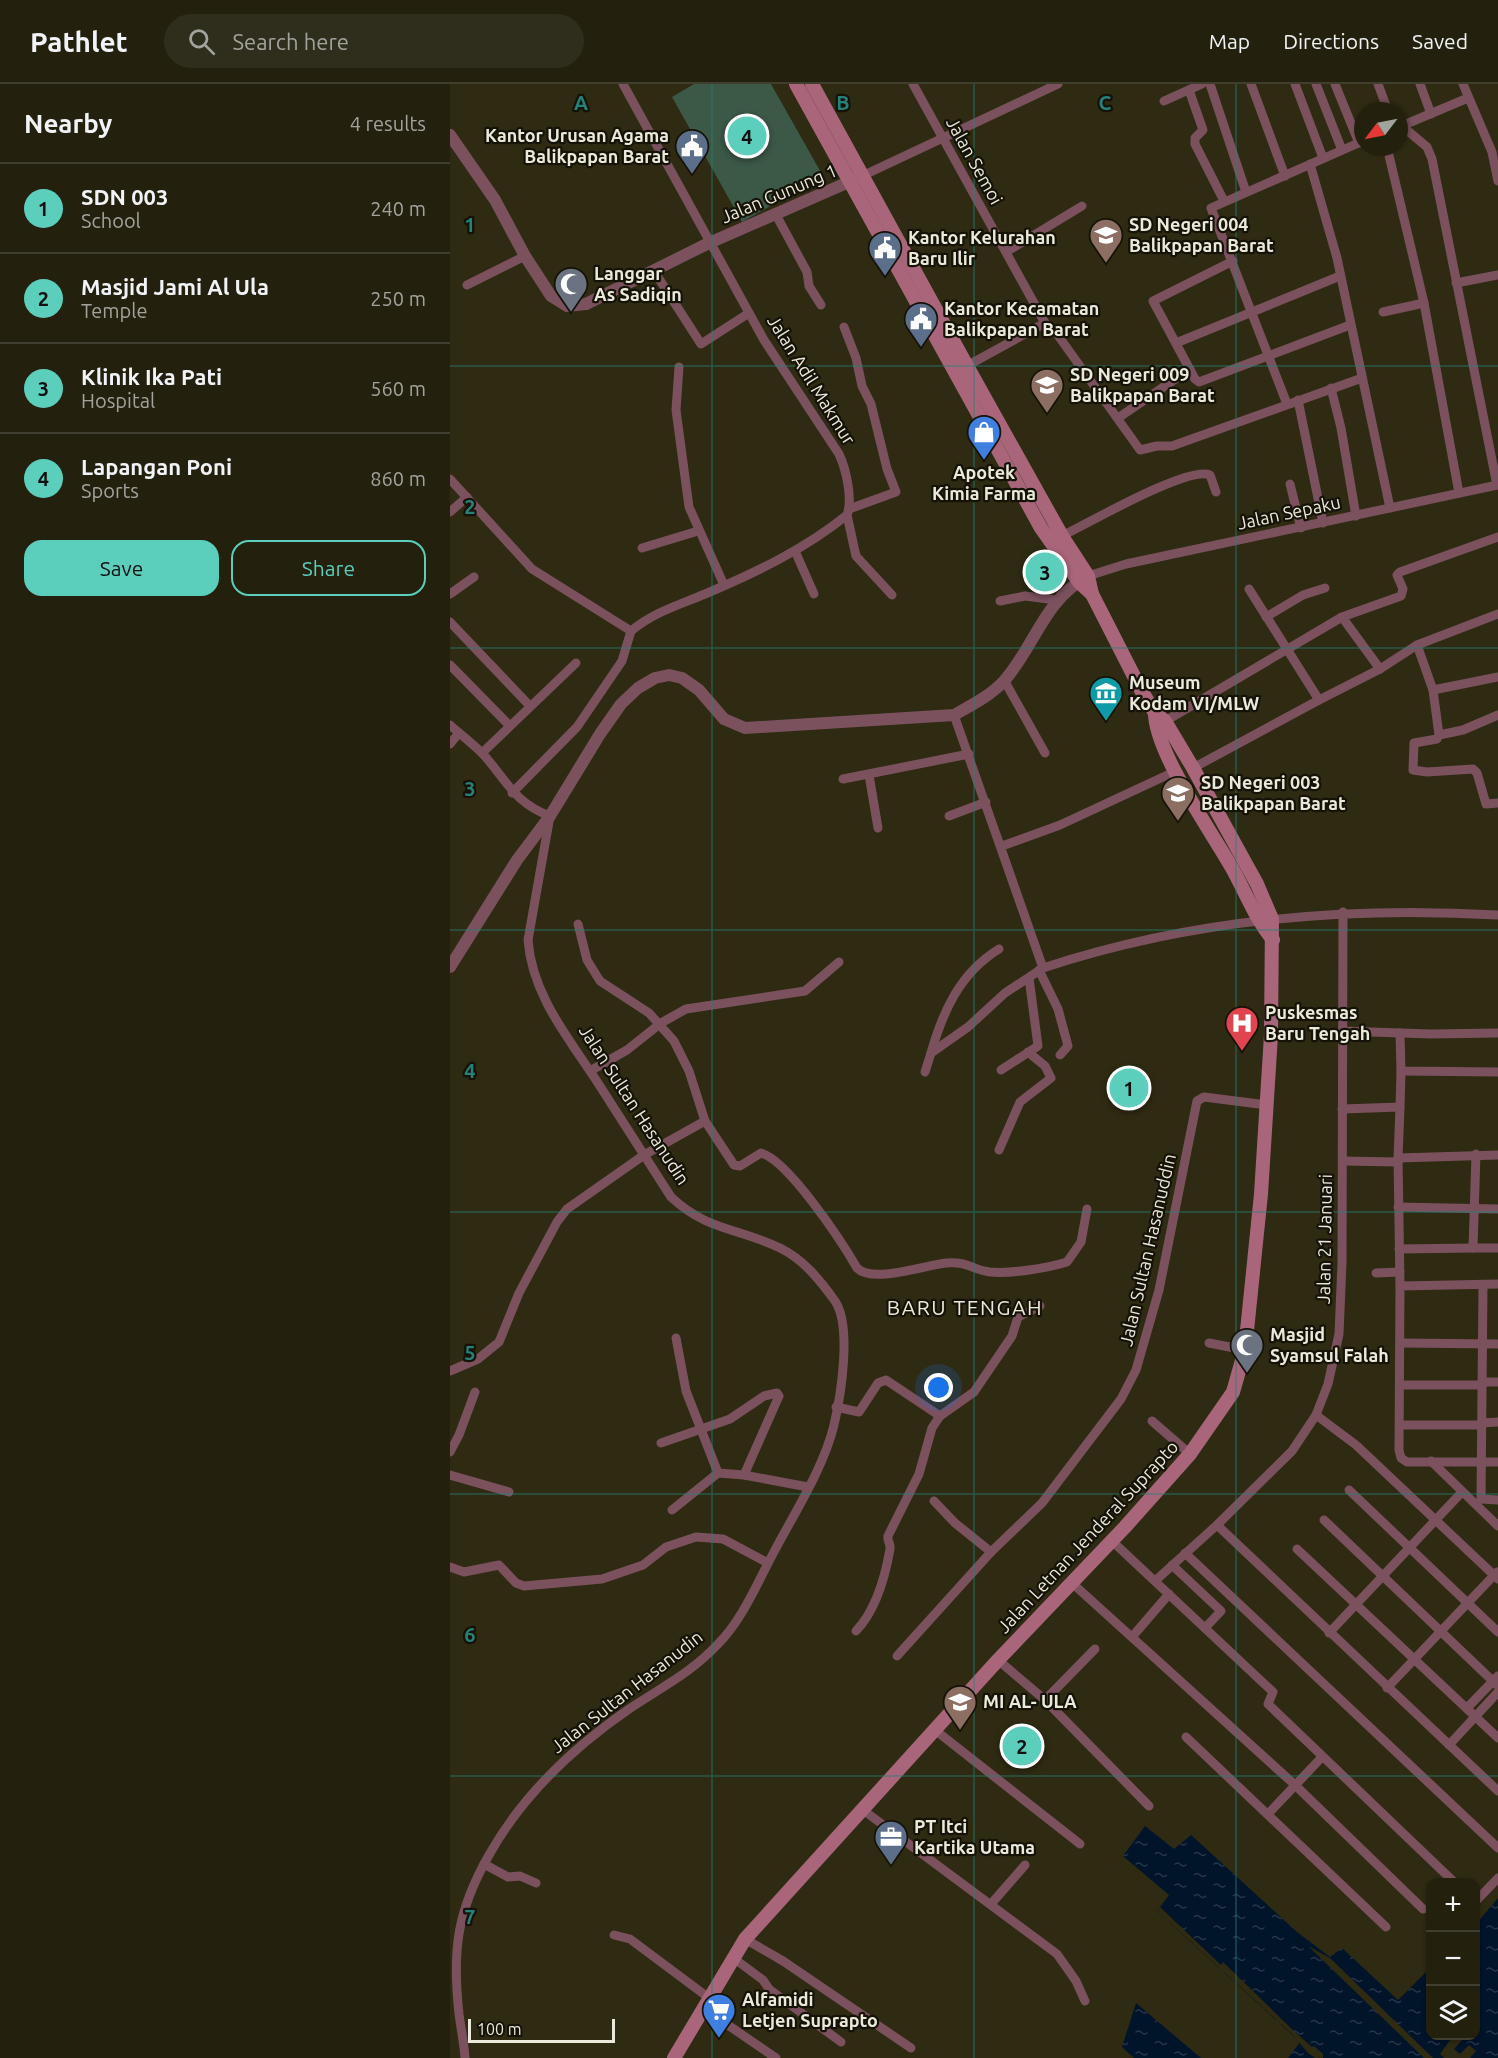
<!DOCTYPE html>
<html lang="en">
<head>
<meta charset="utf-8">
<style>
	:root { --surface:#23200e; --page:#2f2d1c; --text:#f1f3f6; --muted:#a3a39e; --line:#403e2e; --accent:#5bcebc }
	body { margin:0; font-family:Ubuntu,sans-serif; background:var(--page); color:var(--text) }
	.controls { position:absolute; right:18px; bottom:18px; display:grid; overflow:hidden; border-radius:12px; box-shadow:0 2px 4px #0004 }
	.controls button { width:54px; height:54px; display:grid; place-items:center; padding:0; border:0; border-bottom:2px solid var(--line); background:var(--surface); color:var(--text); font:30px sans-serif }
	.compass { position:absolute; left:904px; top:18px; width:54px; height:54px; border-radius:50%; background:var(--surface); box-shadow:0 2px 4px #0004; rotate:238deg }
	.scale { position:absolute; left:18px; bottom:15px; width:147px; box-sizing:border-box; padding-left:6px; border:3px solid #ebe9da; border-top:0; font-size:16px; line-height:21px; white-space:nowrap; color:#ebe9da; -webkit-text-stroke:4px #151208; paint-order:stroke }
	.you { position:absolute; left:489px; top:1304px; width:21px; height:21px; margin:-15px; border:4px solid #fff; border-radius:50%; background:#1a73e8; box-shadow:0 0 0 9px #1a73e833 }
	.badge { display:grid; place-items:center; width:39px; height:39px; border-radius:50%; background:var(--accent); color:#111; font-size:20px; font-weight:700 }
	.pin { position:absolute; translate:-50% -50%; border:3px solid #fff; box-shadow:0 2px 6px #0006 }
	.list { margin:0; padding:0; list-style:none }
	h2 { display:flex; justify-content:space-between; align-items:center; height:78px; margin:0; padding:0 24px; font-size:26px }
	h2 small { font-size:20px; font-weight:400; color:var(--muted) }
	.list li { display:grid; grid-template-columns:39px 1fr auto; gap:18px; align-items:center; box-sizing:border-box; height:90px; padding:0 24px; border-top:2px solid var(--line) }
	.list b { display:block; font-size:22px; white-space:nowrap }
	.list p { margin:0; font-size:20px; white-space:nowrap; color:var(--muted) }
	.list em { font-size:20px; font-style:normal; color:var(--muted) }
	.actions { display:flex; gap:12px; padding:18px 24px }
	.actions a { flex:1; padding:14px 0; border:2px solid var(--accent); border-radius:18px; text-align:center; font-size:21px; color:var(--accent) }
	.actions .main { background:var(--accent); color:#111 }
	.icon { flex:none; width:33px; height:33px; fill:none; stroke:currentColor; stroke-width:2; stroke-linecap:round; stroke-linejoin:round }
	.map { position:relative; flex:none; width:1048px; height:1974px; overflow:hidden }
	header { display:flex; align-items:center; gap:36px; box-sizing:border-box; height:84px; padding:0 30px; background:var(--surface); border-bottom:2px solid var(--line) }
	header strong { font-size:28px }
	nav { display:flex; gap:33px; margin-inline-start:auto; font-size:21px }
	.search { width:420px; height:54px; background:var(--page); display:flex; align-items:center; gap:15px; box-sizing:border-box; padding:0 21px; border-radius:33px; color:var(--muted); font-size:22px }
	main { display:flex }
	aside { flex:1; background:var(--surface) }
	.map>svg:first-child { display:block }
	.green { fill:#3c5847 }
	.water { fill:url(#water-ripples) }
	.pier { fill:#2f2a12 }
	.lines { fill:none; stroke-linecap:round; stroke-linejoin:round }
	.minor { stroke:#7b515e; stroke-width:9 }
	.tertiary { stroke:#7b515e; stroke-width:12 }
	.secondary { stroke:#a9667b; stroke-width:14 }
	.grid { fill:none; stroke:#258279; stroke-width:1.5; stroke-opacity:0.55 }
	.labels { text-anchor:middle; stroke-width:4.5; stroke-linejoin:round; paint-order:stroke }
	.poi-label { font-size:18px; font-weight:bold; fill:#ebe9da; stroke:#151208; text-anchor:start }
	.street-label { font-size:18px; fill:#ebe9da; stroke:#151208 }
	.quarter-label { font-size:21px; letter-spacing:1.5px; fill:#ebe9da; stroke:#151208 }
	.grid-label { font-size:20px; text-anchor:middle; font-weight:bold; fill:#258279; stroke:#151208; stroke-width:4.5; stroke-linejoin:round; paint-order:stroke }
</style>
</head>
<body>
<header>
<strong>Pathlet</strong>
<div class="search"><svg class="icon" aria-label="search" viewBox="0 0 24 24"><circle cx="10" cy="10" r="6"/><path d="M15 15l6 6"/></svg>Search here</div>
<nav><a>Map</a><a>Directions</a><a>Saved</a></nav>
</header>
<main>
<aside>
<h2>Nearby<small>4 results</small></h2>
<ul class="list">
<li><span class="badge">1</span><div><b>SDN 003</b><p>School</p></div><em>240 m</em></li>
<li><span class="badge">2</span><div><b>Masjid Jami Al Ula</b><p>Temple</p></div><em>250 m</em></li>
<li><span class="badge">3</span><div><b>Klinik Ika Pati</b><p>Hospital</p></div><em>560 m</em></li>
<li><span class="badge">4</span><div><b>Lapangan Poni</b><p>Sports</p></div><em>860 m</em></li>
</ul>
<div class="actions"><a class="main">Save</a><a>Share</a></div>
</aside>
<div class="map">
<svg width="1048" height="1974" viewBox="0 0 1048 1974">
	<defs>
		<pattern id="water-ripples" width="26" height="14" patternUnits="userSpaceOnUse" patternTransform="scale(1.5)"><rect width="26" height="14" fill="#00142a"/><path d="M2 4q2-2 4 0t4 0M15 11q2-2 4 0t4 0" fill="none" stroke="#253648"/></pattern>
	</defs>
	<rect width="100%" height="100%" fill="#2f2a12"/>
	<path class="green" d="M244,0h77l52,92 -81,46 -70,-125z"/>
	<g class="water">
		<path d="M695,1742l29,23 17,-14 106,97 33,25 12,-9 56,52 32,-32v68h46v-112l22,-26v160h-210l12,-16 -143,-131 12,-16 -46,-39z"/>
		<path d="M686,1919l65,55h-67l-12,-11z"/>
	</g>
	<g class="pier">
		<path d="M710,1823l61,58 2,-3 71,69 18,16 2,-1 9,8v4h-8l-7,-5 -16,-19 -135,-123z"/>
		<path d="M858,1862l22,12 103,100h-9z"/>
		<path d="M1003,1952l10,3 -9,10 6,5 9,-9 7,6 -6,7h-26l-4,-4z"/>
	</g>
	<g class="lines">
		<g class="minor">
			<path d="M173,0l141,256 75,114c7,15 14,45 8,61 -42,34 -92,58 -142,79 -26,11 -51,18 -74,37"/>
			<path d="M463,0l132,239 12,11 83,116 17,-4h15l190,-68"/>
			<path d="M760,0l36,108"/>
			<path d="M801,0l34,92"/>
			<path d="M845,0l28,74"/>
			<path d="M866,0l26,66"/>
			<path d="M885,0l24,59"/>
			<path d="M928,0l10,27"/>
			<path d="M970,0l11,30"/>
			<path d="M1013,0l29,68 6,29"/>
			<path d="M739,6l14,40 -8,8v6l29,57"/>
			<path d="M714,17l38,-17"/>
			<path d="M952,42l25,21 5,12 65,326"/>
			<path d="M949,43l69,-29"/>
			<path d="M937,63l37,156 35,190"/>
			<path d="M860,80l27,94 53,250"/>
			<path d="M412,92l196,-92"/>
			<path d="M325,129l32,59 2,14 12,19"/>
			<path d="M556,168l76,-46"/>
			<path d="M783,177l-80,40 42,78 4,3 151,-57"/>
			<path d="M204,187l47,73 48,-31"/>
			<path d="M1006,199l42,-8"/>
			<path d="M17,201l58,-29"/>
			<path d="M933,228l41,-9"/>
			<path d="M394,243l12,31 6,28 9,18 16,65 9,23 -47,17"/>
			<path d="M726,259l164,-67"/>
			<path d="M229,283l-3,43 13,97 35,78"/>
			<path d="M513,284l82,-45"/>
			<path d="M881,304l10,40 15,88"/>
			<path d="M848,316l25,123"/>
			<path d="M837,320l-76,-196 152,-67"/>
			<path d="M668,334l72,-49"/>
			<path d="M0,395l82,90 99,62"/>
			<path d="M840,400l11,44"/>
			<path d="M0,428l17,-15"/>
			<path d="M397,431l9,41 36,39"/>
			<path d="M612,452c25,-12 127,-71 148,-61l6,17"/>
			<path d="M192,464l56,-17"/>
			<path d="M345,467l19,43"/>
			<path d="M638,492l38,-12 372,-79"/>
			<path d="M799,505l70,111 61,-31 37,-24 81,-31"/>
			<path d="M0,510l24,-17"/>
			<path d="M550,517l25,-5 31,4"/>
			<path d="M816,533l37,-22 22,-7"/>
			<path d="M892,533l38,52"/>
			<path d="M0,538l79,83"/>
			<path d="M967,561l16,45 6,45 -2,4 -23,4 -1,27 14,2 46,-3 4,4 9,31 12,-1"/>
			<path d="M0,581l59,60"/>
			<path d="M554,596l41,73"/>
			<path d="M983,606l65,-13"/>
			<path d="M504,631l89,253c146,-48 302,-62 455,-53"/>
			<path d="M712,639l180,-106 59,-21 2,-7 -6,-14 3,-3 98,-35"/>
			<path d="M0,641c10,9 22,18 32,28 24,26 32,50 68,63l-22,124c4,54 39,96 68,140 25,39 50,78 75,117 36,34 68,31 109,51 23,11 40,32 55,53 17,25 6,94 -1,124 -10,42 -39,87 -59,125 -17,31 -32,69 -57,94 -27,29 -56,43 -89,65 -55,38 -107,87 -140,146 -32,56 -37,95 -30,159 2,15 5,29 6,44"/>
			<path d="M989,651l24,-5 35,-15"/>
			<path d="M0,660l9,-11"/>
			<path d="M32,669l94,-90"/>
			<path d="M743,684l126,-68"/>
			<path d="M419,691l9,53"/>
			<path d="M393,695l126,-25"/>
			<path d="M62,709l65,-66 45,-66 9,-30"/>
			<path d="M499,732l37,-14"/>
			<path d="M552,762l58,-21 116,-54"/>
			<path d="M589,886l19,39 10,37 -8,9"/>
			<path d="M892,947l89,3 67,-1"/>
			<path d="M950,949l1,38 97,1"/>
			<path d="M481,969c12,-42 29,-80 68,-104"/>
			<path d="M551,986l37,-24 -9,-68"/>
			<path d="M140,987l37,-21 34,-27 25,-14 119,-18 34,-29"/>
			<path d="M475,988l6,-19 37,-26 37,-34 38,-25"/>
			<path d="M950,1023l1,-36"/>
			<path d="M892,1025l58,-2 -2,51 100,-3"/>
			<path d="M255,1037l29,44 6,1 21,-13c27,7 81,89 96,115 16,16 68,-3 89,-5 21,-2 27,7 44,9 21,2 58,-4 77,-10l14,-20 6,-33"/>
			<path d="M549,1066l21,-48 31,-24 -6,-12 -17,-14"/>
			<path d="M1026,1070l-3,94h25"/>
			<path d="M948,1074l2,128"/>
			<path d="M893,1077l55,1"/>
			<path d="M948,1123l100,2"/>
			<path d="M949,1165l74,-1"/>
			<path d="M926,1189l24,-1"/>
			<path d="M1048,1200l-98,2 -1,164 2,8 6,4h91"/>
			<path d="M1033,1201l-2,214 17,1"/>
			<path d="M226,1254l10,53 32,82 26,2 64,12"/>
			<path d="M759,1259l36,7"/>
			<path d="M951,1259l97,1"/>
			<path d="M0,1287l28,-12 21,-17 20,-49 38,-71 10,-13 77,-54 61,-34 -16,-50 -15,-30 -25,-28 -49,-32 -13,-21 -9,-36"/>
			<path d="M1032,1298h16"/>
			<path d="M950,1301h82"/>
			<path d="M386,1323l23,5 19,-29 8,-3 54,36"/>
			<path d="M866,1331l40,30 142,134"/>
			<path d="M702,1337l38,33"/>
			<path d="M1032,1339l16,-1"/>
			<path d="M950,1341h82"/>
			<path d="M211,1359l69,-24 34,-23 13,-3 2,3 -35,79"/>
			<path d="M0,1368l9,-17 16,-43"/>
			<path d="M981,1377l67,65"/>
			<path d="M0,1391l59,17"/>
			<path d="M899,1406l149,142"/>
			<path d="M484,1417l21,22 36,29"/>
			<path d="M222,1426l46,-37"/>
			<path d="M874,1436l174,166"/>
			<path d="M767,1441l281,266"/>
			<path d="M662,1457l161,151 -5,12 186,178"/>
			<path d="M847,1465l201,189"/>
			<path d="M735,1469l313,295"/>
			<path d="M722,1481l49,46 -16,17"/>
			<path d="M0,1483l14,5 35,-7 17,18 8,3 78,-7 41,-14 23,-18 30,-10 27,2 45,24"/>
			<path d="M705,1497l62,-56 75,-74 24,-36 12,-31 11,-50 3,-71 1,-351"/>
			<path d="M622,1499l223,202 128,124"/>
			<path d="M406,1547c20,-21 29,-53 34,-82 1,-6 -3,-7 -2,-13l31,-62 13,-46 8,-12 34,-24 38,-56 6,-19 22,-11"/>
			<path d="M879,1549l133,-141"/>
			<path d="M682,1553l37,-43"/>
			<path d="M447,1572l94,-104 51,-49 79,-104 15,-29 23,-80 38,-189 7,-4 63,8"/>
			<path d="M548,1576l47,40 104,106"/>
			<path d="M937,1604l110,-116"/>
			<path d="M595,1616l50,-51"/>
			<path d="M1017,1624l31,-32"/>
			<path d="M485,1646l145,114"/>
			<path d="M736,1653l200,190"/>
			<path d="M999,1661l49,-53"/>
			<path d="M413,1726l194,144 19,27 9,20"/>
			<path d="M818,1730l54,-57"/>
			<path d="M34,1780l24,13 12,-1 16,7"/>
			<path d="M1026,1817l22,-23"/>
			<path d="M541,1820l34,-39"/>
			<path d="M164,1851l16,4 79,59"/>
			<path d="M295,1855l38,22 128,87"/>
			<path d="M282,1873l31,23 6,9 72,53"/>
			<path d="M253,1924l73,50"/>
		</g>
		<g class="tertiary">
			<path d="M0,51l45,65 30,56 26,40 16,10 19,-2 123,-61 149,-65"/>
			<path d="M0,883l67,-107 33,-44 50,-82 21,-30 17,-16 17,-10 14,-3 13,3 17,12 25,29 21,9 209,-13c18,-10 36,-19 50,-34 31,-35 40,-81 83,-104"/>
		</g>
		<g class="secondary">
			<path d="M346,0l245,444 38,54 13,12"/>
			<path d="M705,629c0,39 56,118 77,155 14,25 23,50 41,72"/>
			<path d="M224,1974l71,-119 253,-279 127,-133 65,-73 43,-62 12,-42 16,-156 10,-159 1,-116 -15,-35 -64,-116 -28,-47 -10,-8 -14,-23 -49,-96 -4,-18 -26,-40 -95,-170 -155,-282"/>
		</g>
	</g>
	<path class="grid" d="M262,0v1974M524,0v1974M786,0v1974M0,282h1048M0,564h1048M0,846h1048M0,1128h1048M0,1410h1048M0,1692h1048"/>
	<defs>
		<g id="civic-pin" transform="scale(1.725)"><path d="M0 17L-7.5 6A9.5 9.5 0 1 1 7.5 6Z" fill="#5c6f8a" stroke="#151208"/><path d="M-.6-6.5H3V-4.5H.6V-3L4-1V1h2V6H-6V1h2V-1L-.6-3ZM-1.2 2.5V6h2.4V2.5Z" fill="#fff"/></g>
		<g id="school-pin" transform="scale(1.725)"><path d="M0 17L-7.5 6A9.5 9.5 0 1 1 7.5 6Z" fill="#8d6e63" stroke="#151208"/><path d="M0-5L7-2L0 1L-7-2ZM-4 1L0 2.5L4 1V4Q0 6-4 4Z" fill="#fff"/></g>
		<g id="mosque-pin" transform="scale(1.725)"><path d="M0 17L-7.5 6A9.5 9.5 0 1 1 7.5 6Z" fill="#6b7280" stroke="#151208"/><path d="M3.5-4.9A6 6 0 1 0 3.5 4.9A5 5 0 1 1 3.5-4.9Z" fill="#fff"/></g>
		<g id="shop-pin" transform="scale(1.725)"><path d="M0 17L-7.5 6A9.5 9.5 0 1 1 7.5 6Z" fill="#3f7fe0" stroke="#151208"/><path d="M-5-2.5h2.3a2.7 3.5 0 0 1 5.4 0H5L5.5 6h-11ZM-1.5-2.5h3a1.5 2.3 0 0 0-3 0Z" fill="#fff"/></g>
		<g id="museum-pin" transform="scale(1.725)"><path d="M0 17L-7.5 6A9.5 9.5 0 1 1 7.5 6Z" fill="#0f9aa8" stroke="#151208"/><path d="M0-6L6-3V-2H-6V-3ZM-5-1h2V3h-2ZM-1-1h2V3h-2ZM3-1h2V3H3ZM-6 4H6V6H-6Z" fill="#fff"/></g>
		<g id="hospital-pin" transform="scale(1.725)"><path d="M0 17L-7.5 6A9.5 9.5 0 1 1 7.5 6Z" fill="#e0444e" stroke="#151208"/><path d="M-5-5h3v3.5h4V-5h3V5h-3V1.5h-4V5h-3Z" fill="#fff"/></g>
		<g id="office-pin" transform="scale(1.725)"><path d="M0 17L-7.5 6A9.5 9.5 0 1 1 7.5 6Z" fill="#5c6f8a" stroke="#151208"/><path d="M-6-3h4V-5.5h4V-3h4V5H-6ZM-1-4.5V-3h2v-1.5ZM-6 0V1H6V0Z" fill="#fff"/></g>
		<g id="supermarket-pin" transform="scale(1.725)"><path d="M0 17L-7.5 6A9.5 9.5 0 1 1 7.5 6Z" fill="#3f7fe0" stroke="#151208"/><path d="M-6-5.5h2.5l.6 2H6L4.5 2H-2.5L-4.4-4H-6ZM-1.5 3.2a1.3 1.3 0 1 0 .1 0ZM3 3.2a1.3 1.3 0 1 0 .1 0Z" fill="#fff"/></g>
	</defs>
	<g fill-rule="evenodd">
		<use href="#civic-pin" x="242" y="62"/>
		<use href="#school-pin" x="656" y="151"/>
		<use href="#civic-pin" x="435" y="164"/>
		<use href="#mosque-pin" x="121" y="200"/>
		<use href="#civic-pin" x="471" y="235"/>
		<use href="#school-pin" x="597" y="301"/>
		<use href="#shop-pin" x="534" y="348"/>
		<use href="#museum-pin" x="656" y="609"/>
		<use href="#school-pin" x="728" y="709"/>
		<use href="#hospital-pin" x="792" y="939"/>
		<use href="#mosque-pin" x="797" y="1261"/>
		<use href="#school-pin" x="510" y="1618"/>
		<use href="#office-pin" x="441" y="1753"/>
		<use href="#supermarket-pin" x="269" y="1926"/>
	</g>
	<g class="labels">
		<g class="poi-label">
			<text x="219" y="58" text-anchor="end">Kantor Urusan Agama<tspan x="219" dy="21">Balikpapan Barat</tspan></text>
			<text x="679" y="147">SD Negeri 004<tspan x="679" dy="21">Balikpapan Barat</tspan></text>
			<text x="458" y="160">Kantor Kelurahan<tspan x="458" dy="21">Baru Ilir</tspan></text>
			<text x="144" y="196">Langgar<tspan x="144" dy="21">As Sadiqin</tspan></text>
			<text x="494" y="231">Kantor Kecamatan<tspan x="494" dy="21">Balikpapan Barat</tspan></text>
			<text x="620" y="297">SD Negeri 009<tspan x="620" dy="21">Balikpapan Barat</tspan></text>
			<text x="534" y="395" text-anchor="middle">Apotek<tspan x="534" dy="21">Kimia Farma</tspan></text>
			<text x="679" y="605">Museum<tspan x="679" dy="21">Kodam VI/MLW</tspan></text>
			<text x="751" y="705">SD Negeri 003<tspan x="751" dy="21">Balikpapan Barat</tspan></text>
			<text x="815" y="935">Puskesmas<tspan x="815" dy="21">Baru Tengah</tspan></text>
			<text x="820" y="1257">Masjid<tspan x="820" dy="21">Syamsul Falah</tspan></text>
			<text x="533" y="1624">MI AL- ULA</text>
			<text x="464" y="1749">PT Itci<tspan x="464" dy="21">Kartika Utama</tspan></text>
			<text x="292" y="1922">Alfamidi<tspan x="292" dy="21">Letjen Suprapto</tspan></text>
		</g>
		<g class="street-label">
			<text transform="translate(524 77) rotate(61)" y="6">Jalan Semoi</text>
			<text transform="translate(329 110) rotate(-23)" y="6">Jalan Gunung 1</text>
			<text transform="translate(361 296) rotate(58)" y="6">Jalan Adil Makmur</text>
			<text transform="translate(839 429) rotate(-12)" y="6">Jalan Sepaku</text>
			<text transform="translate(184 1021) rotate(57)" y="6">Jalan Sultan Hasanudin</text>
			<text transform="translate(875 1155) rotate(-89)" y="6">Jalan 21 Januari</text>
			<text transform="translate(698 1166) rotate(-77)" y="6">Jalan Sultan Hasanuddin</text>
			<text transform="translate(638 1453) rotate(-47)" y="6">Jalan Letnan Jenderal Suprapto</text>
			<text transform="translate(177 1608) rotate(-38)" y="6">Jalan Sultan Hasanudin</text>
		</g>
		<g class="quarter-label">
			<text x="515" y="1231">BARU TENGAH</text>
		</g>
	</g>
	<g class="grid-label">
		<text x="131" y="26">A</text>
		<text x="393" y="26">B</text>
		<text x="655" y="26">C</text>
		<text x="20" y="148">1</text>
		<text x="20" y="430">2</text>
		<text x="20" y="712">3</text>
		<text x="20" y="994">4</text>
		<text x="20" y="1276">5</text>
		<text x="20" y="1558">6</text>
		<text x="20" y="1840">7</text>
	</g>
</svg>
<div class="controls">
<button>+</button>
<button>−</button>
<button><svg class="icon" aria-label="layers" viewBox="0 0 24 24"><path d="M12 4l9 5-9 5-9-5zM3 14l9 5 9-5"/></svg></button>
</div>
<svg class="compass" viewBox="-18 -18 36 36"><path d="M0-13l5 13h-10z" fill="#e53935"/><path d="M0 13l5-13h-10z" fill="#a3a39e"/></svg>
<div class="scale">100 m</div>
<div class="you"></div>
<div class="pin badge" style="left:679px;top:1004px">1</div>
<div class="pin badge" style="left:572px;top:1662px">2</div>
<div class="pin badge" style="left:595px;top:488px">3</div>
<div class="pin badge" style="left:297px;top:52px">4</div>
</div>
</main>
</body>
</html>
